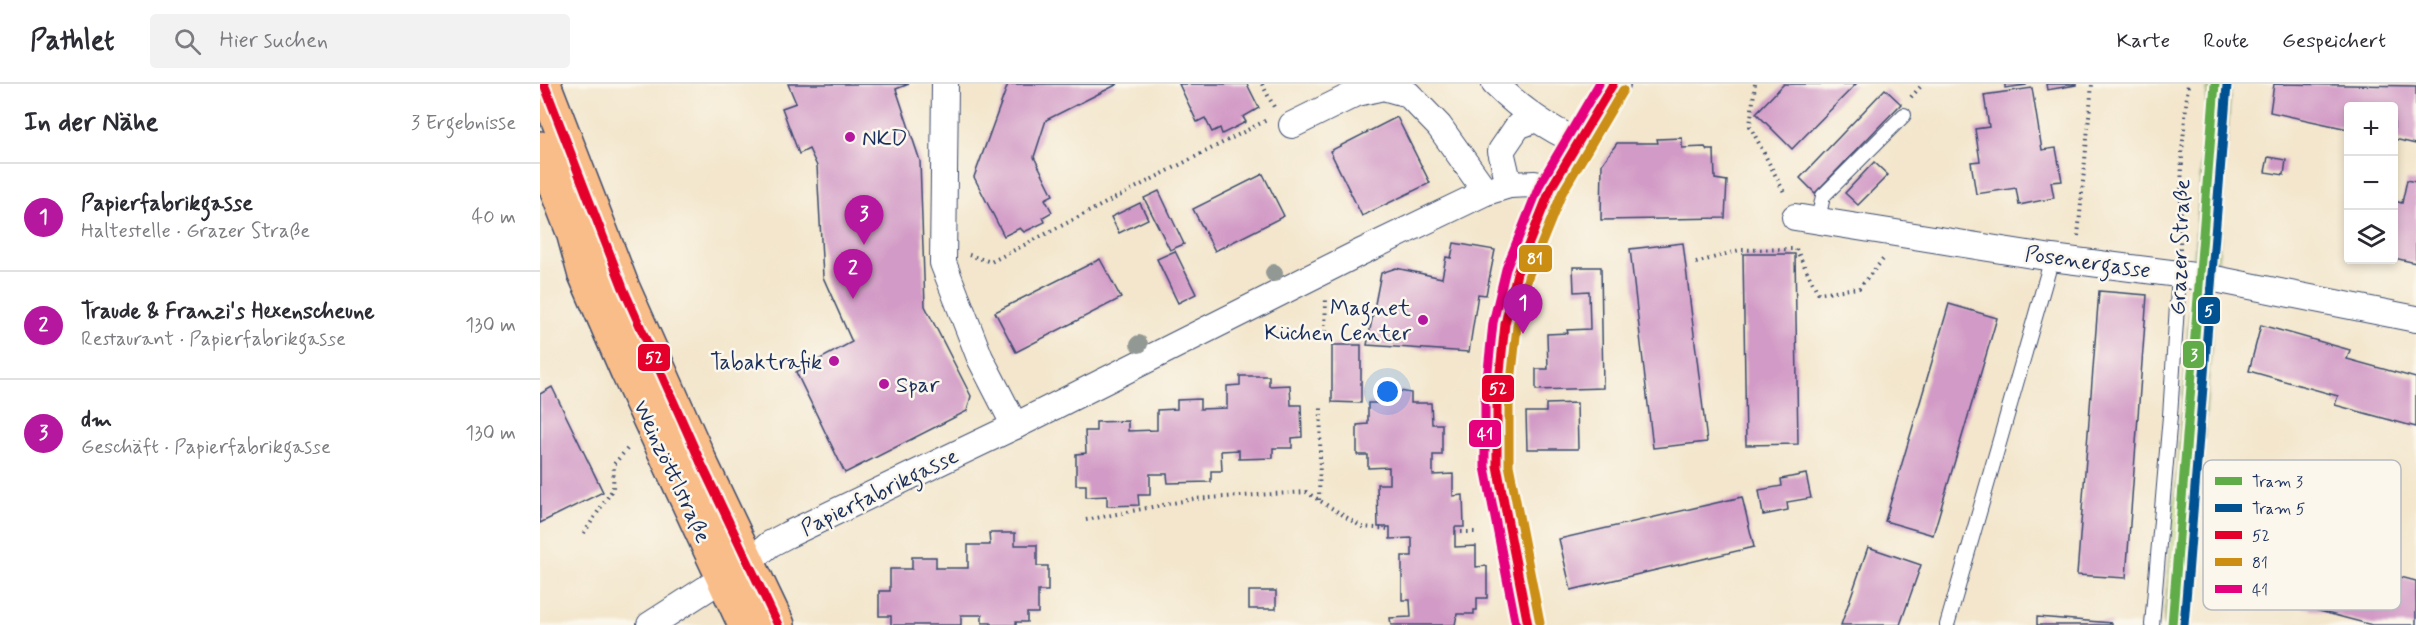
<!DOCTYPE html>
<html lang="de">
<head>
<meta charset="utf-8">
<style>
	:root { --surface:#fff; --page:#f2f2f3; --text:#2b2b33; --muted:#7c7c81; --line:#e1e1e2; --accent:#b5179e }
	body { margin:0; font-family:Mynerve,sans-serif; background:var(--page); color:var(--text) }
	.controls { position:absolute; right:18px; top:18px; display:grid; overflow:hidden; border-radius:6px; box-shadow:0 3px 9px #0003 }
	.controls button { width:54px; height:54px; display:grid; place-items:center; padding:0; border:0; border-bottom:2px solid var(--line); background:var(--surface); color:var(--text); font:30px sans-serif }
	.you { position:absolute; left:848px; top:308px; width:21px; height:21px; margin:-15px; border:4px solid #fff; border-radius:50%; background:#1a73e8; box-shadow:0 0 0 9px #1a73e833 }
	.badge { display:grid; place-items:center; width:39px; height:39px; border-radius:50%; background:var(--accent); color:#fff; font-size:20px; font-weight:700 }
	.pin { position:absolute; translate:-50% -50px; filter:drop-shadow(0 2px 3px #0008) }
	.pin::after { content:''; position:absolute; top:32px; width:21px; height:18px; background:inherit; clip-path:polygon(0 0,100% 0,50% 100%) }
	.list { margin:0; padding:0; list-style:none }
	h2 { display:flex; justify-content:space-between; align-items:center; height:78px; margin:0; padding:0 24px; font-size:26px }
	h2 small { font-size:20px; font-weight:400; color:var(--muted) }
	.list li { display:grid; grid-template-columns:39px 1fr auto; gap:18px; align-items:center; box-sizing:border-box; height:108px; padding:0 24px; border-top:2px solid var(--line) }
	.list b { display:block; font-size:22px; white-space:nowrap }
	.list p { margin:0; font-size:20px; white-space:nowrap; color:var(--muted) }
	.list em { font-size:20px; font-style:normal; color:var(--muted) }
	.icon { flex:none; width:33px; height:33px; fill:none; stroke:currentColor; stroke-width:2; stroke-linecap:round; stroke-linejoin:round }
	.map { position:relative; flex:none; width:1876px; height:541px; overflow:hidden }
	header { display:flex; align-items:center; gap:36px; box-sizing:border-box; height:84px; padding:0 30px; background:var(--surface); border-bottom:2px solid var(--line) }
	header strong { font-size:28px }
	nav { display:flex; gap:33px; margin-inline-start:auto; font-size:21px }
	.search { width:420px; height:54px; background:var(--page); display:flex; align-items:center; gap:15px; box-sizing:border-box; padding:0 21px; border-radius:6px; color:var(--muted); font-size:22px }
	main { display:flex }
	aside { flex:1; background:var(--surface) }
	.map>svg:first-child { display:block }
	.green { fill:#b9d277; stroke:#6a806a; stroke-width:1.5 }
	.building { fill:#d29ac6 }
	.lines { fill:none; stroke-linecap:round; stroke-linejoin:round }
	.service-casing { stroke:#3b4a6e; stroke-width:16 }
	.minor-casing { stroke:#3b4a6e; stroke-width:28 }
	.tertiary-casing { stroke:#3b4a6e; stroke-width:36 }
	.primary-casing { stroke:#3b4a6e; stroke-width:36 }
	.path { stroke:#3b4a6e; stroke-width:4; stroke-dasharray:1.5 4.5; stroke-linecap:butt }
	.service { stroke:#fff; stroke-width:14 }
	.minor { stroke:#fff; stroke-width:26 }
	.tertiary { stroke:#fff; stroke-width:33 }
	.primary { stroke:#f8bd88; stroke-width:33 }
	.bus-1-casing { stroke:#fbf7ec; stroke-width:14 }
	.bus-2-casing { stroke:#fbf7ec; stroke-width:14 }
	.bus-3-casing { stroke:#fbf7ec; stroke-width:14 }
	.bus-1 { stroke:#e4002b; stroke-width:9 }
	.bus-2 { stroke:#cb8e13; stroke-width:9 }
	.bus-3 { stroke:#e5007d; stroke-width:9 }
	.tram-1-casing { stroke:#fbf7ec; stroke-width:14 }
	.tram-2-casing { stroke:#fbf7ec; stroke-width:14 }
	.tram-1 { stroke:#60ac48; stroke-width:9 }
	.tram-2 { stroke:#025191; stroke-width:9 }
	.tree { fill:#929893 }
	.poi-dot { fill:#b5179e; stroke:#fbf7ec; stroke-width:2 }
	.labels { text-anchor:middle; stroke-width:5; stroke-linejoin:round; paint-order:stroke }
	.poi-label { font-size:22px; fill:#1b2f5e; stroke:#fbf7ec; text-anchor:start }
	.street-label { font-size:22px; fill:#1b2f5e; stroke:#fbf7ec }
	.key { fill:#fbf7ec; stroke:#b8bbc1; stroke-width:1.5 }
	.key-label { font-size:16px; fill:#1b2f5e }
	.line-badge { stroke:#fbf7ec; stroke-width:2 }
	.badge-label { font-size:16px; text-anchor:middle; font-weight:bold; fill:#fff }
</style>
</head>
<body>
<header>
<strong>Pathlet</strong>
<div class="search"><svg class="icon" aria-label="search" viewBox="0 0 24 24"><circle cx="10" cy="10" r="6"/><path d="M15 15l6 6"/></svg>Hier suchen</div>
<nav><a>Karte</a><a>Route</a><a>Gespeichert</a></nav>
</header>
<main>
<aside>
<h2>In der Nähe<small>3 Ergebnisse</small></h2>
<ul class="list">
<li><span class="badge">1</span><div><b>Papierfabrikgasse</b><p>Haltestelle · Grazer Straße</p></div><em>40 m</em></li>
<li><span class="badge">2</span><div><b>Traude &amp; Franzi's Hexenscheune</b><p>Restaurant · Papierfabrikgasse</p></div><em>130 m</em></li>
<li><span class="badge">3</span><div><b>dm</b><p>Geschäft · Papierfabrikgasse</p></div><em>130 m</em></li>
</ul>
</aside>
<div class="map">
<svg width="1876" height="541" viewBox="0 0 1876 541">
	<rect width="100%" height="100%" fill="#fbf7ec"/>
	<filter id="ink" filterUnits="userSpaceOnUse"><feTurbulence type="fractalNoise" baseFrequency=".0167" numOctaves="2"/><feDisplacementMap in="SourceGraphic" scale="12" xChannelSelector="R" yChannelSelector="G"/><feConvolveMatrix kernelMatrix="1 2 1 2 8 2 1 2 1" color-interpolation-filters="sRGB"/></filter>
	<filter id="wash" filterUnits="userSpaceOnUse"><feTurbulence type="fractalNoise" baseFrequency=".008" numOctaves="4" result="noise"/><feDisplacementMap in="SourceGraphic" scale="24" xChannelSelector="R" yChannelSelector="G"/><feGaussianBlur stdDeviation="1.35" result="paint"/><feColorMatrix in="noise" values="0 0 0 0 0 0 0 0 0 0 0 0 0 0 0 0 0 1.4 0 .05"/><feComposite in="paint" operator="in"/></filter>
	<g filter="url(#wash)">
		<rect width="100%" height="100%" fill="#f3e6cc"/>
		<g class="green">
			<path d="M1668,0h23l-13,177 -24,-2z"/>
			<path d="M1650,224l24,1 -25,316h-25z"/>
		</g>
		<g id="blocks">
			<g class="building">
				<path d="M248,0h121l-13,5 24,72 5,145 46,90 -4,15 -122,62 -49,-101 56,-30 -29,-65 -6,-111 -8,-17 -10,5 -17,-46 14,-5z"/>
				<path d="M468,0h110l-72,36 -12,37 19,38 -8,4 7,13 -9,5 2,5 -21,10 -4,-4 -16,8 -30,-59z"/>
				<path d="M639,0h68l12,24 -16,9 3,5 -24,12 -2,-6 -8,4 -7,-14 -8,4z"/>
				<path d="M1244,0h72l-64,65 -36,-36z"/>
				<path d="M1465,0h21v1l-21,3z"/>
				<path d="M1506,0h30v1l-29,5z"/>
				<path d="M1734,0l142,2v58l-22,-5v-33h-46v23l-78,-17z"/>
				<path d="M1492,4l10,62 14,-2 6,33 -11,1 3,16 -35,7 -3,-17 -40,6 -5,-32 9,-1 -5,-32 14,-2 -5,-32z"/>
				<path d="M1345,5l16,15 -86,89 -15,-15z"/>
				<path d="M857,33l33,66 -68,33 -32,-65z"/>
				<path d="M1142,54v10l23,-1 2,3h7l1,29 12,2 -2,37 -124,2 1,-56 15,-21h41l-1,-4z"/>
				<path d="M1728,73l18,3 -2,15 -19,-3z"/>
				<path d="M1334,78l14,13 -30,30 -13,-12z"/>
				<path d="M723,90l21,42 -69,35 -22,-42z"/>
				<path d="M1867,96l9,2v81l-22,-5v-57l8,2z"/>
				<path d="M619,107l25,53 -14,6 -26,-52z"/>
				<path d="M600,119l8,16 -29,14 -8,-16z"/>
				<path d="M914,159l41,7 -9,45 -8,-1 -9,58 -102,-7 14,-72 15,-5 46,10 4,-21 5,1z"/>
				<path d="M1143,159l24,199 -54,6 -23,-199z"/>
				<path d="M635,167l21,43 -18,9 -21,-44z"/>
				<path d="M1203,170h52l3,190 -52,1z"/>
				<path d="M560,175l21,39 -105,54 -21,-40z"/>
				<path d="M1033,183h28l2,121 -67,2v-21h12l-1,-35 21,-1 -1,-3 23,-1 -1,-38 -15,1z"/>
				<path d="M1559,207l48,4 -21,283 -49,-3z"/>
				<path d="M1409,220l48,14 -64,217 -48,-14z"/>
				<path d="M1721,241l89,25 -3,9 69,19v49l-81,-22 3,-9 -89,-25z"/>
				<path d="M792,261h29v58l-29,-1z"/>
				<path d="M700,292h29v10l21,-1 1,20h10l1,32 -10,1v10h-19v10l-34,1v-9l-18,1 1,20h-11v11l-43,1 -1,-9h-17v21h-12l1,10 -32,1v-10l-21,1v-12h-10v-31l10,-1 -1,-22h11v-9l32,-1v10l29,-1v-20l20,-1v-9l23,-1v10l27,-1v-22l13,-1z"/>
				<path d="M12,303l51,105 -63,31v-129z"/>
				<path d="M855,306l16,3v10h20l1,21h10v31h-9v20l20,-1v22l10,-1 1,32h-9v20l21,-1v21l11,-1v32h-10v12h-3v4h-17l-2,11h-64l-1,-7 21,-1 -1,-17h-8v-44h10v-18l-22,1v-12h-12l-1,-43h12v-17l-21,1v-13h-11v-30l11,-1v-21h19l1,-9 7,-1z"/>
				<path d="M1037,319l1,46h-51l-1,-37h20v-8z"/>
				<path d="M1266,390l5,24 -24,4 1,8 -25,5 -4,-25 23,-4 -1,-7z"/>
				<path d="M1202,413l12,50 -183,43 -12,-51z"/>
				<path d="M449,449h26v12h22v21h11v25h-10v22h-11v9h-11v3h-25v-2h-9v-8h-21v10h-70v-9h-12v-25h11v-22h22v-12h24v11h32v-23h22z"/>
				<path d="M1706,452l170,45v44h-44l-140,-37z"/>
				<path d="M1328,463l53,18 -21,60h-59z"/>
				<rect x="709" y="507" width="27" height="18"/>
				<path d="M1497,533l75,6v2h-75z"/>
			</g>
		</g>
	</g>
	<g filter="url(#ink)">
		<use href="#blocks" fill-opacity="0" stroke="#3b4a6e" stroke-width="1.5"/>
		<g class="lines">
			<g class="service-casing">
				<g id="service">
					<path d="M1278,136l5,-24 81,-81"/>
					<path d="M1407,541l105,-367"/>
					<path d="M1612,541l18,-209 9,-142"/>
				</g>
			</g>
			<g class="minor-casing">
				<g id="minor">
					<path d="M405,0l-2,179 37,95 35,68"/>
					<path d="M955,0c26,25 51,44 84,58"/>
					<path d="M752,41l65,-32 26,-6 25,7 31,32 47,66"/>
					<path d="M969,101l-8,-34 17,-25 18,-7"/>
					<path d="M1255,133l257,41 158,20 206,41"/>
					<path d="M207,479l23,-19 17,-9 228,-109 342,-172 129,-62 23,-7 26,-1 16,4"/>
					<path d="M110,541l73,-47"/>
				</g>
			</g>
			<g class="tertiary-casing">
				<path id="tertiary" d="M988,541l-31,-159v-66l8,-76 12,-51 34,-85 62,-104"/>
			</g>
			<g class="primary-casing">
				<g id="primary">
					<path d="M4,0l79,204 77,173 78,164"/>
					<path d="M0,64l33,84 11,40 43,99 118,254"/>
				</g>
			</g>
			<g class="path">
				<path d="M722,0l12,23"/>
				<path d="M1215,0l-5,42 35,68"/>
				<path d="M1371,13l12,-13"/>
				<path d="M1538,152l14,-152"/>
				<path d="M1640,165l2,-97 6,-68"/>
				<path d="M429,171l22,7 276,-142"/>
				<path d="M1156,179l43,-13 57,-1 22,44 41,-5 26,-31"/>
				<path d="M785,248l1,-35"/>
				<path d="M779,416l2,-93"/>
				<path d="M546,436l107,-21 113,-7 56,35 28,2"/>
				<path d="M915,448h22"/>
				<path d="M44,449l29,-44 1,-25 15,-17"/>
			</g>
			<use href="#service" class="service"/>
			<use href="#minor" class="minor"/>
			<use href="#tertiary" class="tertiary"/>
			<use href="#primary" class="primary"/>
			<g class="bus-1-casing">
				<g id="bus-1">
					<path d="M4,0l79,204 77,173 78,164"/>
					<path d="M988,541l-31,-159v-66l8,-76 12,-51 34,-85 62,-104"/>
				</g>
			</g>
			<g class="bus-2-casing">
				<path id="bus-2" d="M1000,539l-31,-158v-64l8,-75 11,-49 34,-84 61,-103"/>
			</g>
			<g class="bus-3-casing">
				<path id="bus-3" d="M976,541l-31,-158v-68l8,-76 13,-54 34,-85 59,-100"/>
			</g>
			<use href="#bus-1" class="bus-1"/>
			<use href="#bus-2" class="bus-2"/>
			<use href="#bus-3" class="bus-3"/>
			<g class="tram-1-casing">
				<path id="tram-1" d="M1632,541l43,-541"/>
			</g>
			<g class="tram-2-casing">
				<path id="tram-2" d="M1644,541l43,-540"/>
			</g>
			<use href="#tram-1" class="tram-1"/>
			<use href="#tram-2" class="tram-2"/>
		</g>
		<g class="tree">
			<circle cx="734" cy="189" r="9"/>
			<circle cx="599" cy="260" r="9"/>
		</g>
	</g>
	<g class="poi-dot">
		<circle cx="310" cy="53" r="6"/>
		<circle cx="883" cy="236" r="6"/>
		<circle cx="294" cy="277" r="6"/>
		<circle cx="344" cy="300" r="6"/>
	</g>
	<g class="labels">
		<g class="poi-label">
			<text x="322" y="61">NKD</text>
			<text x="871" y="231" text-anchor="end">Magnet<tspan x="871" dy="25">Küchen Center</tspan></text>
			<text x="282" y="285" text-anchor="end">Tabaktrafik</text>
			<text x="356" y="308">Spar</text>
		</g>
		<g class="street-label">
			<text transform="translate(1639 163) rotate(-88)" y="8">Grazer Straße</text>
			<text transform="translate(1548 177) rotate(8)" y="8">Posenergasse</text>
			<text transform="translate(133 387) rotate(65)" y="8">Weinzöttlstraße</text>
			<text transform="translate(339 407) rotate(-26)" y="8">Papierfabrikgasse</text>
		</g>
	</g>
	<rect x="1663" y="376" width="198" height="150" rx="9" class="key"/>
	<rect x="1675" y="393" width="27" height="8" fill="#60ac48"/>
	<rect x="1675" y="420" width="27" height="8" fill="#025191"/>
	<rect x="1675" y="447" width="27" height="8" fill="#e4002b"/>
	<rect x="1675" y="474" width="27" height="8" fill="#cb8e13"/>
	<rect x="1675" y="501" width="27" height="8" fill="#e5007d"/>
	<g class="key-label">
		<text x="1712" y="403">Tram 3</text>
		<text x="1712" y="430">Tram 5</text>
		<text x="1712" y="457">52</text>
		<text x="1712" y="484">81</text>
		<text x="1712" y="511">41</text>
	</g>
	<g class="line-badge">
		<rect x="978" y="160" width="35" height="29" rx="6" fill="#cb8e13"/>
		<rect x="1657" y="212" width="24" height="29" rx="6" fill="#025191"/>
		<rect x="1642" y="256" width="23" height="29" rx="6" fill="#60ac48"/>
		<rect x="97" y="259" width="34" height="29" rx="6" fill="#e4002b"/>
		<rect x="941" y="290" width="34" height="29" rx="6" fill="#e4002b"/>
		<rect x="928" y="335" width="34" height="29" rx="6" fill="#e5007d"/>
	</g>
	<g class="badge-label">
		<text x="995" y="180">81</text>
		<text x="1669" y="232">5</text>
		<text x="1654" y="276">3</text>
		<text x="114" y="279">52</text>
		<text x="958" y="310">52</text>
		<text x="945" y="355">41</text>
	</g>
</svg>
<div class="controls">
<button>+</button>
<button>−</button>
<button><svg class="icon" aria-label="layers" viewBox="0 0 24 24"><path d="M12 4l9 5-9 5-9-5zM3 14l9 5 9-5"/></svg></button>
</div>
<div class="you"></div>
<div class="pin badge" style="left:983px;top:250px">1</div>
<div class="pin badge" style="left:313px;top:215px">2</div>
<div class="pin badge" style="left:324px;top:161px">3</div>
</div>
</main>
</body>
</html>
